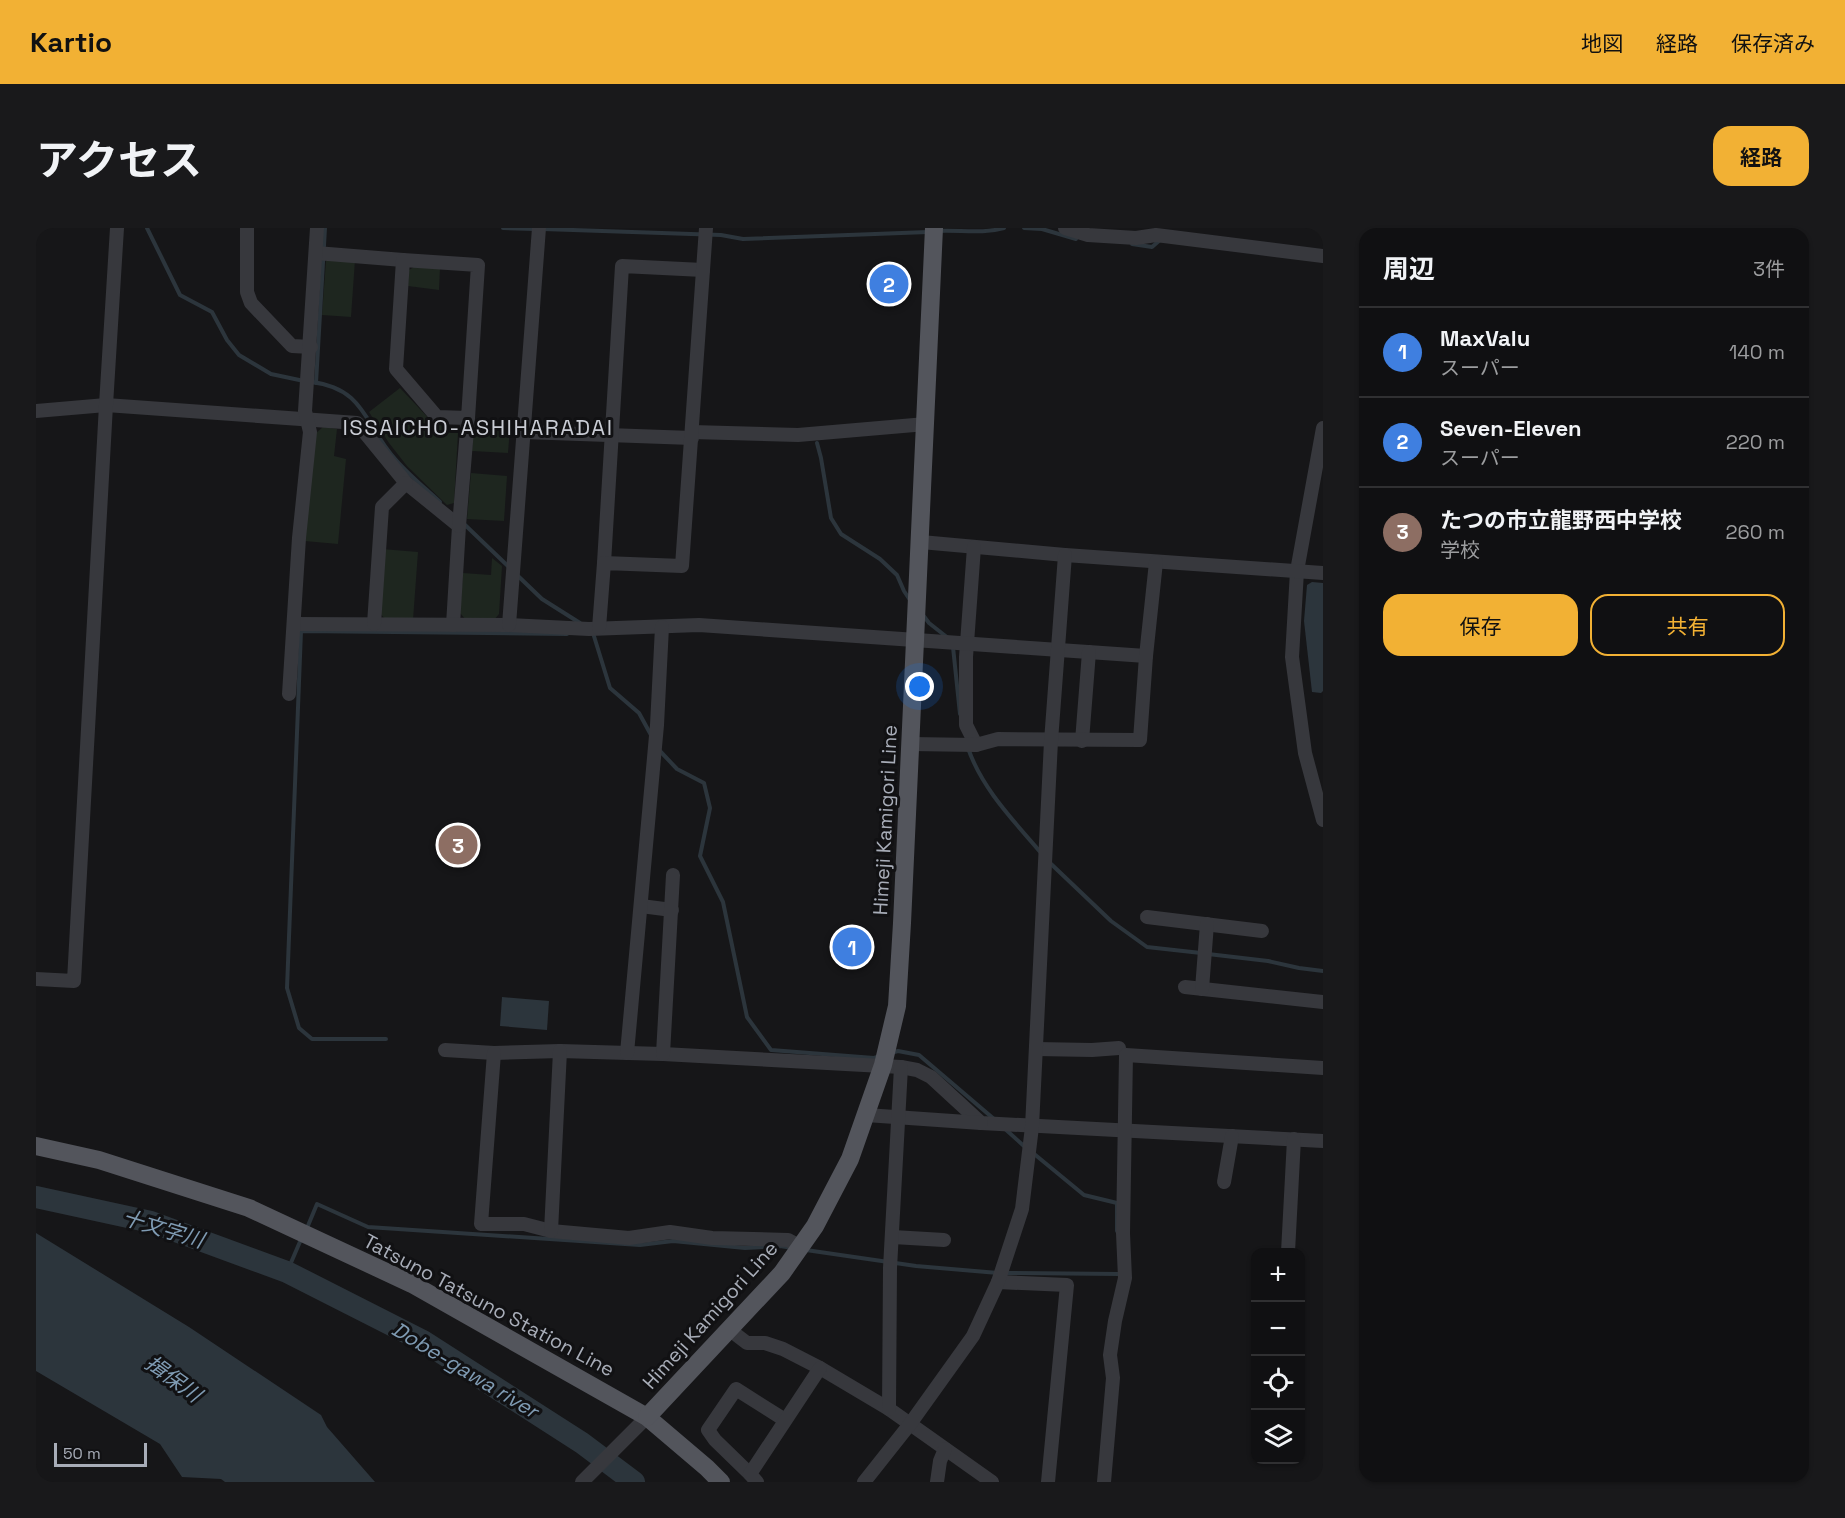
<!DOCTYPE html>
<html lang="ja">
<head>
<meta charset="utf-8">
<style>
	:root { --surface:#101012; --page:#19191b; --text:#f1f3f6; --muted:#9c9d9f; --line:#303032; --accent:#f2b134 }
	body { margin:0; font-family:"Space Grotesk","Noto Sans JP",sans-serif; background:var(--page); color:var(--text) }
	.controls { position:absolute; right:18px; bottom:18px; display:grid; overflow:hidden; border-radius:12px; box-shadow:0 2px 4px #0004 }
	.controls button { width:54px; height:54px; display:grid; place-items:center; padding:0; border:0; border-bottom:2px solid var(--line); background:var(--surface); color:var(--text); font:30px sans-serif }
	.scale { position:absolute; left:18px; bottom:15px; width:93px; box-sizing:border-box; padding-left:6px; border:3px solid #a8adb8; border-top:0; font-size:16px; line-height:21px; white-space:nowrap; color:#a8adb8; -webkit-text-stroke:4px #111113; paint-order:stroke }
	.you { position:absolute; left:884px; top:459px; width:21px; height:21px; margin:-15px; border:4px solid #fff; border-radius:50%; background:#1a73e8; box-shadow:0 0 0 9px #1a73e833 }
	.badge { display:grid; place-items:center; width:39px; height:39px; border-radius:50%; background:var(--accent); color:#fff; font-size:20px; font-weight:700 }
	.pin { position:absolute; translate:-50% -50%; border:3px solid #fff; box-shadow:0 2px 6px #0006 }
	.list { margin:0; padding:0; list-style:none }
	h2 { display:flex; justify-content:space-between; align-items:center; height:78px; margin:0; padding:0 24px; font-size:26px }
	h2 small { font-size:20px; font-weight:400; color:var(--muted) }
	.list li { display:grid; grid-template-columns:39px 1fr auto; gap:18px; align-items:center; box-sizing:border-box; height:90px; padding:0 24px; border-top:2px solid var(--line) }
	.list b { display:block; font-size:22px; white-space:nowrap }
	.list p { margin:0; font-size:20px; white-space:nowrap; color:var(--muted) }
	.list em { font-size:20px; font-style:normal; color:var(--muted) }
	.actions { display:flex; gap:12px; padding:18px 24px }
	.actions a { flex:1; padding:14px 0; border:2px solid var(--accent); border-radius:18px; text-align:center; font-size:21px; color:var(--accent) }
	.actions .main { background:var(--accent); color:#111 }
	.icon { flex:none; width:33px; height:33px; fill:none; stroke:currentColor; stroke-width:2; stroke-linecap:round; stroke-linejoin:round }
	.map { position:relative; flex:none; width:1287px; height:1254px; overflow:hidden; border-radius:18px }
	header { display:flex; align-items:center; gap:36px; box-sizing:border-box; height:84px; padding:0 30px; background:var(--accent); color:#111 }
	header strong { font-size:28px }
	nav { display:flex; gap:33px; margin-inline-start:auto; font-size:21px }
	.intro { display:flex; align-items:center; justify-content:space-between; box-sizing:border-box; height:144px; padding:0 36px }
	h1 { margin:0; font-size:42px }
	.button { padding:15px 27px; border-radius:18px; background:var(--accent); color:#111; font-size:21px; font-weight:700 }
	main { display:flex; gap:36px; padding:0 36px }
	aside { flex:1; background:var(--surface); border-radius:18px; box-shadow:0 2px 4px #0004 }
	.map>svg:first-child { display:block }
	.green { fill:#1e261f }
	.water { fill:#2c353c }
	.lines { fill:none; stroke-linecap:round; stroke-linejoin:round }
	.stream { stroke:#2c353c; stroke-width:4 }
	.river { stroke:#2c353c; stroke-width:22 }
	.minor { stroke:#37383d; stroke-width:14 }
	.major { stroke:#53555c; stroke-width:18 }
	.labels { text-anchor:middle; stroke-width:6; stroke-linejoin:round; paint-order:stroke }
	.street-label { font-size:20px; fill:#a8adb8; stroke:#111113 }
	.water-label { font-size:21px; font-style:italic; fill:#7f9bb3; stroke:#111113 }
	.quarter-label { font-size:22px; letter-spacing:1.5px; fill:#c9ccd4; stroke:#111113 }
</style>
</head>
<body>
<header>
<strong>Kartio</strong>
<nav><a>地図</a><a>経路</a><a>保存済み</a></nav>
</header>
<div class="intro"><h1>アクセス</h1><a class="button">経路</a></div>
<main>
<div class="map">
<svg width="1287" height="1254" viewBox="0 0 1287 1254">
	<rect width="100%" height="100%" fill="#161618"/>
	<g class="green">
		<path d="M319,32l-4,57 -29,-2 4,-54z"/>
		<path d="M381,37l23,2 -1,23 -31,-4 1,-16z"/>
		<path d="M364,160l35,37 18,1 5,7 -4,70 -7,2 -40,-39 -18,-23 -20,-31z"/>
		<path d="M438,197l36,2 -2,26 -36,-2z"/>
		<path d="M287,199l14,2 -3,27 12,3 -8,85 -33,-3 10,-107z"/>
		<path d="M435,245l36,3 -3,45 -37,-2z"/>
		<path d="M346,321l36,3 -5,68 -28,-1 -7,-8z"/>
		<path d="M456,330l10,8 -3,48 -6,7h-26l-7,-8 3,-40 28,2z"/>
	</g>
	<g class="water">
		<path d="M1276,354l11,1v108l-2,2 -9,-1 -8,-71 3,-36z"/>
		<path d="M466,769l47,4 -2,29 -47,-4z"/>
		<path d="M0,1005l153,94 132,88 6,12 48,55h-150l-4,-3 -39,-2 -22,-33 -124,-73z"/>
	</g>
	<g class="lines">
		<g class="stream">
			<path d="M111,0l33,67 32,17 15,28 12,15 32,19 33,7"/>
			<path d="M467,0l32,1"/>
			<path d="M988,0l18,1 34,10"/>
			<path d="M507,1l178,6 22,4 185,-7"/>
			<path d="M902,3c23,-1 45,3 66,-3"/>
			<path d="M1096,16l20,3 8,-7"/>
			<path d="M275,154c55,6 54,45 85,78 13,15 29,28 44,42"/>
			<path d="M280,155l9,-155"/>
			<path d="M781,215l4,15 10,60 10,16 39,25 17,16 7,16 6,9"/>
			<path d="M427,295l47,45"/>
			<path d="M481,347l25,24 38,24"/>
			<path d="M887,387l6,8 19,15"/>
			<path d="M557,405l17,55 29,25 12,22"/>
			<path d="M917,419l7,67"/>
			<path d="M932,520c14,41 46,73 74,106"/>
			<path d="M623,522l18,19 27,14 6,25 -10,48 23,46 24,115 24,33 103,8 6,-2"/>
			<path d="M1013,634l62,59 36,26 54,6"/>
			<path d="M1172,726l60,7 31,7 24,3"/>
			<path d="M350,811h-74l-13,-11 -12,-40 14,-357 266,3"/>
			<path d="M855,825l7,-2 21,4 75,64"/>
			<path d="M968,900l21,19"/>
			<path d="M997,925l51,42 33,8v28"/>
			<path d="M271,1000l10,-24 51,23 272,18 33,-4 72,7 35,-2 13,2"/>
			<path d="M770,1022l110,16 82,7"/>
			<path d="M251,1044l15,-35"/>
			<path d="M970,1045l114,1"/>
		</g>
		<path class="river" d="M0,969l115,25 136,50 136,69 159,102 52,39"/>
		<g class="minor">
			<path d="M211,0v64l4,11 41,43 19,1"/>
			<path d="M1029,0l23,7 48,3 20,-3 167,21"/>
			<path d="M280,25l87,7"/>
			<path d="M0,183l70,-6 251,18 49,60 53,43 -6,99"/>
			<path d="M1287,200l-26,143 -5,86 13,96 18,67"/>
			<path d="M488,204l168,6"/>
			<path d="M656,204l106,3 128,-11"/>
			<path d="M423,298l9,-108 -31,-1 -41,-48 7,-109 75,5 -10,153"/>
			<path d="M885,314l144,13 258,18"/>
			<path d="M938,319l-8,110v68l10,20"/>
			<path d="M568,335l18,-297 81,4"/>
			<path d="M258,396l215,1 80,4 110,-4 447,31"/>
			<path d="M338,396l8,-117 24,-24"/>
			<path d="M473,397l30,-397"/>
			<path d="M563,400l5,-65 78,3 24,-338"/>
			<path d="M253,466l10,-156 11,-106 -5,-21 12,-183"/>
			<path d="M1046,513l7,-89"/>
			<path d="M875,516l65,1 22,-6 142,1 6,-84 10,-94"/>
			<path d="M605,678l31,4"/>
			<path d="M1111,689l115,14"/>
			<path d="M0,751l38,2 32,-576 11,-177"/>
			<path d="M1149,759l138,15"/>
			<path d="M1166,761l5,-65"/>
			<path d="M1000,821l56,1 27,-2"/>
			<path d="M409,822l49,3 66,-2 103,3 238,13 16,3 14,7 50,46 342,18"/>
			<path d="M458,825l-13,171h43l27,7 78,7 41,-6 42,6 76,2 13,7"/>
			<path d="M591,825l30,-328 5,-98"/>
			<path d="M627,826l10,-179"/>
			<path d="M830,887l115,8"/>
			<path d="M1188,954l8,-46"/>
			<path d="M515,1003l9,-180"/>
			<path d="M857,1009l51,3"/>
			<path d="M1252,1024l6,-113"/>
			<path d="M962,1054l69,3 -19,197"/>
			<path d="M694,1102l17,13h18l18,6 37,19 69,41 103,73"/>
			<path d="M853,1181l1,-141 11,-201"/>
			<path d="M714,1246l-35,-34 -7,-10 28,-41 49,31"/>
			<path d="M546,1254l65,-65"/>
			<path d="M721,1254l-7,-8 70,-106"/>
			<path d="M828,1254l46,-58 63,-88 25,-54 24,-73 10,-82 19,-386 14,-186"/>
			<path d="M901,1254l3,-21 5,-12"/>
			<path d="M1068,1254l9,-104 -3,-23 5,-34 10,-43 -2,-45 3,-178 197,13"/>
		</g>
		<g class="major">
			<path d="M0,918l63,14 150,48 163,76 235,133 60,51 14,14"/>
			<path d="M611,1189l135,-144 33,-47 35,-67 33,-94 14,-59 5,-83 32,-695"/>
		</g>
	</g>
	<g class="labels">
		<g class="street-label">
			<text transform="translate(849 592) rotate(-87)" y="7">Himeji Kamigori Line</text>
			<text transform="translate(453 1077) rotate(28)" y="7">Tatsuno Tatsuno Station Line</text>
			<text transform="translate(674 1087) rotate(-48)" y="7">Himeji Kamigori Line</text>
		</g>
		<g class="water-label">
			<text transform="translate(127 1001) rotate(17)" y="7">十文字川</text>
			<text transform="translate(429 1142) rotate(31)" y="7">Dobe-gawa river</text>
			<text transform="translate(137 1151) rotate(36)" y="7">揖保川</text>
		</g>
		<g class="quarter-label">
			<text x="442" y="207">ISSAICHO-ASHIHARADAI</text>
		</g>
	</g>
</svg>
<div class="controls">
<button>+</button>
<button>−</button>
<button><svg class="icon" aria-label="locate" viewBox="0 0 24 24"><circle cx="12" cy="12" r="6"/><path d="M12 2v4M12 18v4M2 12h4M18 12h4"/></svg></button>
<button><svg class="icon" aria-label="layers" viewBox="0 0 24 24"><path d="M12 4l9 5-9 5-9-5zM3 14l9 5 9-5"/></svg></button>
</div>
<div class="scale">50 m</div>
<div class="you"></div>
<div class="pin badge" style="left:816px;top:719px;background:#3f7fe0">1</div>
<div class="pin badge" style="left:853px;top:56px;background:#3f7fe0">2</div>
<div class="pin badge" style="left:422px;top:617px;background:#8d6e63">3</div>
</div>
<aside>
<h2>周辺<small>3件</small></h2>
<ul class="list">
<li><span class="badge" style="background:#3f7fe0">1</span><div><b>MaxValu</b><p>スーパー</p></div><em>140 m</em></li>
<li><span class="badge" style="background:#3f7fe0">2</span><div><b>Seven-Eleven</b><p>スーパー</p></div><em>220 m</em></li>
<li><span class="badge" style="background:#8d6e63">3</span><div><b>たつの市立龍野西中学校</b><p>学校</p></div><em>260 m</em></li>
</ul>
<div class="actions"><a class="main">保存</a><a>共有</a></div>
</aside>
</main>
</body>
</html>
